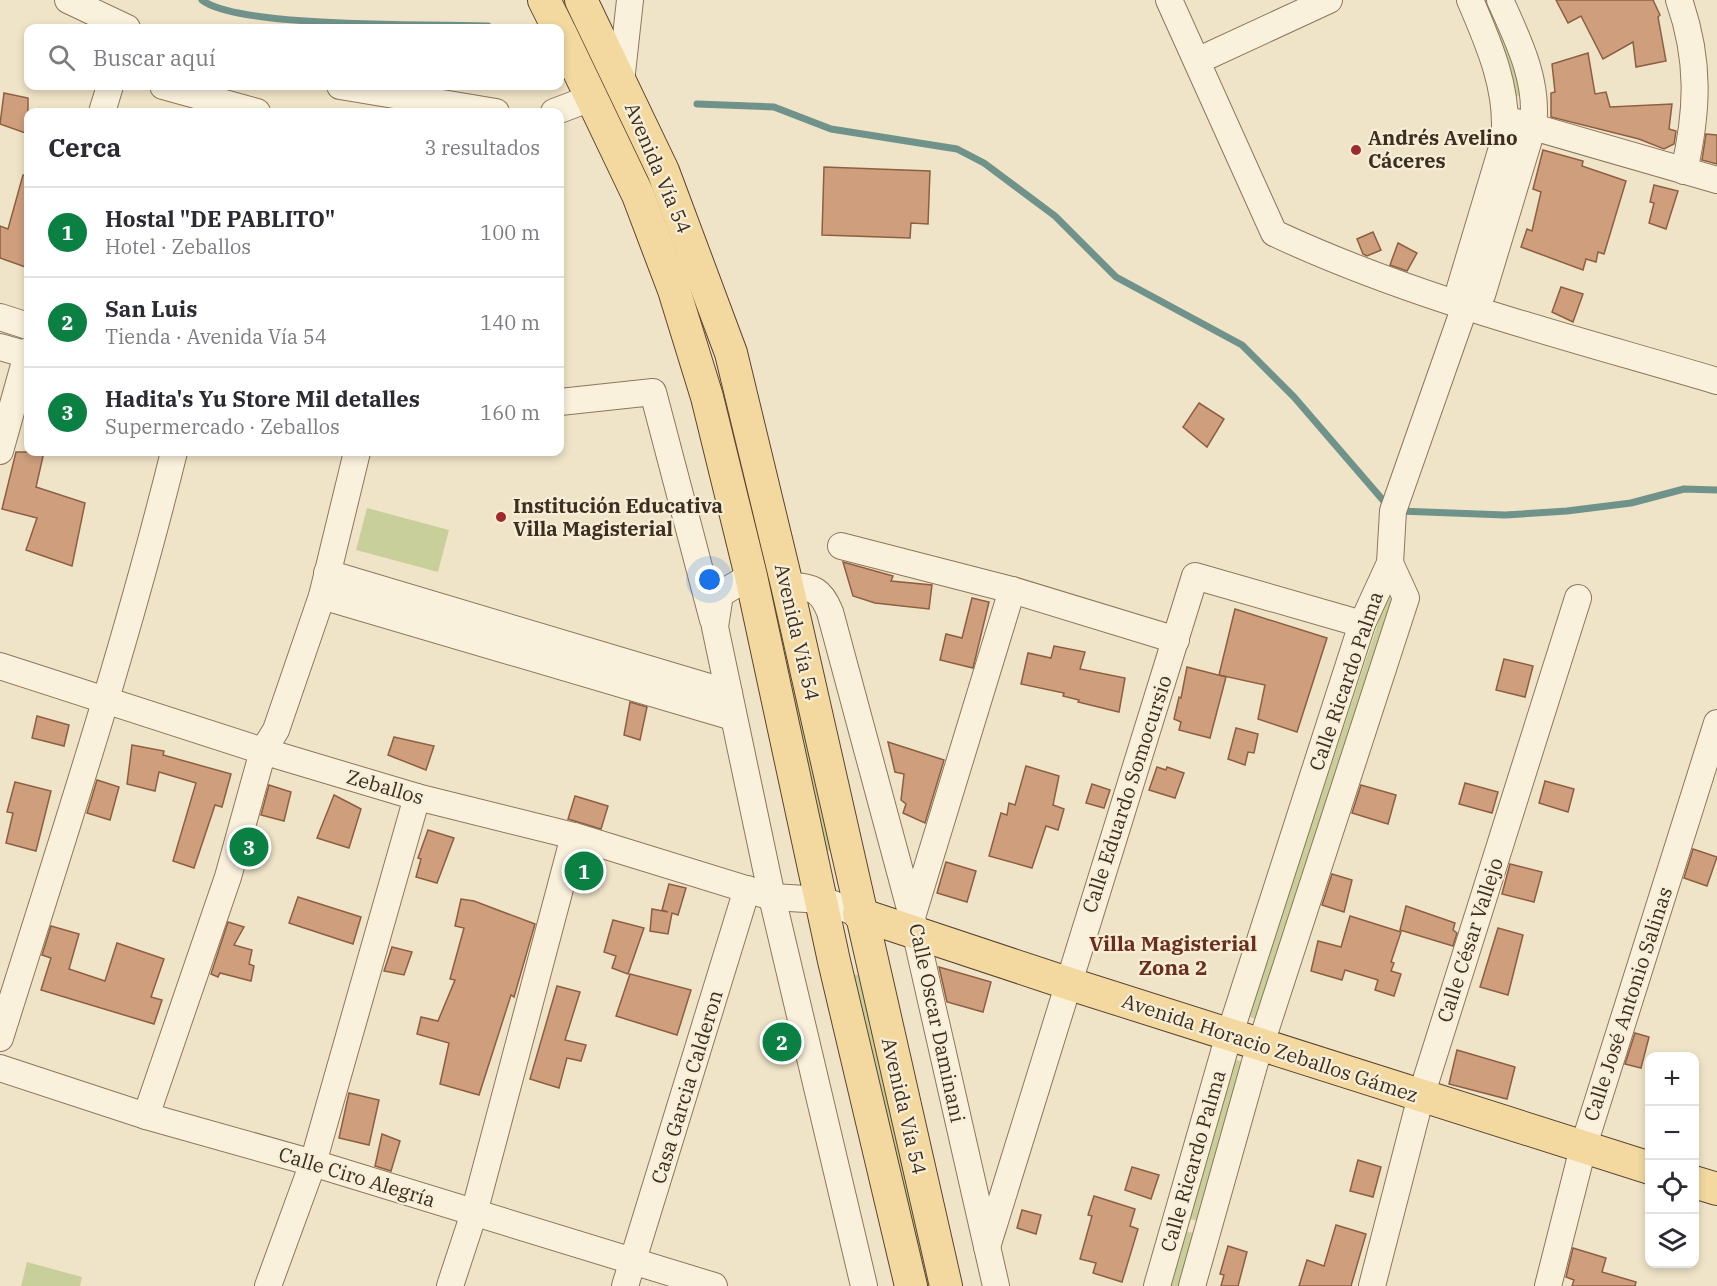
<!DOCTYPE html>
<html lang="es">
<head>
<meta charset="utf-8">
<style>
	:root { --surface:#fff; --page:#f2f2f3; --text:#2b2b33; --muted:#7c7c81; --line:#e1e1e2; --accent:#0b8043 }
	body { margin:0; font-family:"IBM Plex Serif",serif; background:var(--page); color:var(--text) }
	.controls { position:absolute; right:18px; bottom:18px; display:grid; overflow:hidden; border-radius:12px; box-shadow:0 3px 9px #0003 }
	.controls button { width:54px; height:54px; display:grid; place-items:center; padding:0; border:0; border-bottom:2px solid var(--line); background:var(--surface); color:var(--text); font:30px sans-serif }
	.you { position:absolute; left:710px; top:580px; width:21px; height:21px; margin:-15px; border:4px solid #fff; border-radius:50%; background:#1a73e8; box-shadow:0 0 0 9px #1a73e833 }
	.badge { display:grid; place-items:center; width:39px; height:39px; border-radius:50%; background:var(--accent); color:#fff; font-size:20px; font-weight:700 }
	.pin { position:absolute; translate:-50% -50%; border:3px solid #fff; box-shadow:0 2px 6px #0006 }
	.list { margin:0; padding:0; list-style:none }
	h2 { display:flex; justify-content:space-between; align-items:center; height:78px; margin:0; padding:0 24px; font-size:26px }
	h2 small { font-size:20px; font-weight:400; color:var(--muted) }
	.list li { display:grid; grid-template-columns:39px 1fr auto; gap:18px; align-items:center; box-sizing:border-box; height:90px; padding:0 24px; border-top:2px solid var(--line) }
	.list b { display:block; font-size:22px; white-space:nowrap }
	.list p { margin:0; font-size:20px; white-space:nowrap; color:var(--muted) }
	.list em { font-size:20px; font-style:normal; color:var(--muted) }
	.icon { flex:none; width:33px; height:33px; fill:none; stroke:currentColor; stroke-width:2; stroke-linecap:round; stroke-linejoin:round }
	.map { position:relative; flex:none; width:1717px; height:1286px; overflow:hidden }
	.search { position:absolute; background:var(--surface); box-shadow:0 3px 9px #0003; left:24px; top:24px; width:540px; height:66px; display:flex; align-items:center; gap:15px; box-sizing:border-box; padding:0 21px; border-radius:12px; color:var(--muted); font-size:22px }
	.panel { position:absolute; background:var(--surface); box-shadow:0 3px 9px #0003; left:24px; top:108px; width:540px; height:348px; border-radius:12px }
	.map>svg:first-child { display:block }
	.green { fill:#c9cf9b }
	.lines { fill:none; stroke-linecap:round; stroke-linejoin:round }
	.stream { stroke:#6f938a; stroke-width:7 }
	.building { fill:#cf9f7d; stroke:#8d5f41; stroke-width:1.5 }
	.minor-casing { stroke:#8d765c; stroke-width:28 }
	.major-casing { stroke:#5b4430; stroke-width:34 }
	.minor { stroke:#faf1dc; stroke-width:26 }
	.major { stroke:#f3d9a0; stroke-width:32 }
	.poi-dot { fill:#9e2a2b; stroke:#f7eed8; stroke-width:2 }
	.labels { text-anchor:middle; stroke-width:4.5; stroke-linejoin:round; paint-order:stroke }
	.poi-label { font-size:20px; font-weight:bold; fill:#3d2e20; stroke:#f7eed8; text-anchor:start }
	.street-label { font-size:20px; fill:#3d2e20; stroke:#f7eed8 }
	.neighbourhood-label { font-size:21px; font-weight:bold; fill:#6b2e1e; stroke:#f7eed8 }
</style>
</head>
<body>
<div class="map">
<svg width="1717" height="1286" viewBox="0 0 1717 1286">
	<rect width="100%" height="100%" fill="#f0e4c8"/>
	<g class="green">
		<path d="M1479,0h10l22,52 13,42 -11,3z"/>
		<path d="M753,485l82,368 -12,-4 -83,-361z"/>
		<path d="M367,508l82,22 -11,42 -82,-22z"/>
		<path d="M1387,596l7,2 -139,421 -7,-3z"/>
		<path d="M861,974l76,312h-14l-74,-310z"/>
		<path d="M1232,1059l12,3 -43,160 -14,-4z"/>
		<path d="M1183,1230l13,4 -15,52h-15z"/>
		<path d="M27,1262l55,15 -2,9h-59z"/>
	</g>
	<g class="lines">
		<g class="stream">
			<path d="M202,0c34,28 233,24 286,26"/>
			<path d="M697,104l77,3 57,22 126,20 27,14 71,53 61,61 126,68 52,52 94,109"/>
			<path d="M1399,511l106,4 62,-4 64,-8 53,-14 33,1"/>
		</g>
	</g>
	<g class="building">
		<path d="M1556,0h97l7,15 -2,2 8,44 -30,6 -3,-25 -30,17 -22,-43 -13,7z"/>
		<path d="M1588,53l7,41 11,-2 4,15 62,-3 -3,25 7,2 -2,13 -10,5 -25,-10 -88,-22v-24l4,-1 -3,-28z"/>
		<path d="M4,93l24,5v36l-28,-10z"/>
		<path d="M1706,134l11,1v29l-15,-4z"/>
		<path d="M1543,150l40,11 -1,5 44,15 -22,73 -6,-2 -2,10 -10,-3 -3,11 -62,-23 6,-18 5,2 9,-39 -8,-3z"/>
		<path d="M824,167l106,4 -2,53 -17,-1 -1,15 -88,-3z"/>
		<path d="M23,175l5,1v92l-28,-10v-32l8,3z"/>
		<path d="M1654,185l24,6 -12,38 -17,-6 5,-20 -4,-1z"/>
		<path d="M1373,232l8,18 -14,6 -4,-2 -6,-15z"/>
		<path d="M1398,243l19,10 -10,18 -17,-6z"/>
		<path d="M1561,287l22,7 -10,28 -21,-10z"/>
		<path d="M1199,403l25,16 -17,28 -24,-20z"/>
		<path d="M16,452h28l-8,35 49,16 -13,63 -46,-16 11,-32 -35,-9z"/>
		<path d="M843,562l50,14 -2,5 41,4 -3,24 -54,-6 -22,-7z"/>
		<path d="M972,598l17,4 -16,66 -33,-8 6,-26 16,4z"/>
		<path d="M1235,609l92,29 -30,94 -39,-13 7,-34 -46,-10z"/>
		<path d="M1054,646l31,6 -5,17 45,9 -6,34 -41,-10 1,-2 -16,-4 1,-3 -43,-9 7,-31 23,5z"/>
		<path d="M1504,659l29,7 -8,31 -29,-7z"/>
		<path d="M1187,667l39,10 -16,61 -31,-8 2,-8 -7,-3 5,-22 2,1z"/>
		<path d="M630,702l17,5 -7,33 -16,-5z"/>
		<path d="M37,716l32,9 -5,21 -32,-8z"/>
		<path d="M1236,728l22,6 -4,19 -6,-1 -3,13 -17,-6z"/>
		<path d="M394,737l40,9 -8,24 -38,-15z"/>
		<path d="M888,742l56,18 -19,63 -22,-10 3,-9 -5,-4 3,-26 -9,-2z"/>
		<path d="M132,745l32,6 -1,4 68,19 -9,33 -7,-2 -21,63 -21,-7 23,-78 -37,-11 -4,19 -28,-7z"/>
		<path d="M1026,766l33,10 -6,29 11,4 -6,21 -12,-4 -14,42 -43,-12 12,-43 6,2 2,-12 6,2z"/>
		<path d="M1157,767l9,3 1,-3 17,6 -9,25 -26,-8z"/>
		<path d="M97,780l22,7 -9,33 -23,-7z"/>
		<path d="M1545,781l29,8 -6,23 -29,-9z"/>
		<path d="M15,782l36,9 -15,60 -30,-8 7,-30 -6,-1z"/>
		<path d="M1465,783l33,9 -6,21 -33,-9z"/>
		<path d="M1092,784l18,6 -6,18 -18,-5z"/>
		<path d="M269,785l22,7 -7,29 -23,-6z"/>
		<path d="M1361,785l35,10 -8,29 -36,-11z"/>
		<path d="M334,795l27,14 -12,39 -32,-10z"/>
		<path d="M575,796l33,10 -7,23 -33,-10z"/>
		<path d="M428,830l26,8 -17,45 -21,-6 5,-18 -3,-1z"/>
		<path d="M1693,849l24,8 -10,29 -23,-8z"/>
		<path d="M946,862l30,9 -9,31 -30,-9z"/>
		<path d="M1510,864l32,8 -8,30 -32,-8z"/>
		<path d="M1332,874l20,6 -8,32 -22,-7z"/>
		<path d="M669,884l17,4 -8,27 -6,-2 -4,21 -18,-3 2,-22 16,3 -6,-2z"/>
		<path d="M298,897l63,20 -8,27 -64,-21z"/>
		<path d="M461,899l13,2 61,23 -21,73 -3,-2 -32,100 -39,-11 9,-41 -32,-9 4,-17 17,4 17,-41 -5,-1 14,-51 -9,-2z"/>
		<path d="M1406,906l49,17 -2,7 4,3 -4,13 -53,-16z"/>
		<path d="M1350,916l51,16 -10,30 3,1 -3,8 10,3 -7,22 -19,-6 3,-10 -33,-10 -3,10 -31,-9 7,-30 23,6z"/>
		<path d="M613,920l31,8 -16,46 -16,-6 4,-12 -12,-4z"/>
		<path d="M228,922l16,5 -10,18 18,5 -3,14 5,2 -3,15 -31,-8 -2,4 -7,-3z"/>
		<path d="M51,926l28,8 -10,35 36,12 12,-38 47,16 -13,38 11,3 -8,24 -113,-34 10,-32 -9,-3z"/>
		<path d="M1498,928l25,7 -15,60 -28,-8z"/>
		<path d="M392,947l20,5 -8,23 -20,-4z"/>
		<path d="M939,967l52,15 -8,30 -36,-10z"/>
		<path d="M630,974l61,16 -14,45 -61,-19z"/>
		<path d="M557,986l23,6 -15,48 21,5 -5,16 -14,-3 -8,30 -29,-9z"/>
		<path d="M1635,1033l14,4 -8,31 -16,-4z"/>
		<path d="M1457,1050l58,17 -8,32 -58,-15z"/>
		<path d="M349,1093l30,7 -10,45 -30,-7z"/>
		<path d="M382,1134l18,7 -9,30 -16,-5z"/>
		<path d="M1358,1160l23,7 -8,30 -23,-6z"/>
		<path d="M1132,1167l27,8 -8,24 -26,-9z"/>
		<path d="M1094,1196l41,13 -5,17 8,3 -16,53 -29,-9 3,-10 -16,-4 12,-43 -4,-1z"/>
		<path d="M1022,1210l19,5 -5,19 -19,-6z"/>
		<path d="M1336,1225l30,9 -15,52h-52l8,-26 17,6z"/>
		<path d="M1228,1246l19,6 -9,34h-17l3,-11 -4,-1z"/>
		<path d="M1573,1248l33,10 -4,14 34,10 -1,4h-63l2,-6 -8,-3z"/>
	</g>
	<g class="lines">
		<g class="minor-casing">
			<g id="minor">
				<path d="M68,0l59,28"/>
				<path d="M1169,0l105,233c141,66 295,104 443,148"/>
				<path d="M1679,0c21,60 19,110 5,171"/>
				<path d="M1197,61l132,-61"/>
				<path d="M621,82l9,-82"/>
				<path d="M163,86l94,26"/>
				<path d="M340,86l156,26"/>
				<path d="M102,112l8,-26"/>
				<path d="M554,112l37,-14"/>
				<path d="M1516,122l201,58"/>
				<path d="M1465,306l17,-11 51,-169c6,-45 -15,-86 -33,-126"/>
				<path d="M1465,306l-5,-18 44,-147c6,-49 -15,-97 -34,-141"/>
				<path d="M0,317l28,9"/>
				<path d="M0,347l28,8"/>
				<path d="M560,402l93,-10 60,228"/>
				<path d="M0,451l28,-100"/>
				<path d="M841,546l171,44 164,50"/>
				<path d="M327,573l402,120"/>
				<path d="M751,576l-31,18 -5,33 57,270 92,389"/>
				<path d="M787,585c25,3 33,2 43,27l82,304"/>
				<path d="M322,596l411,121"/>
				<path d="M0,666l263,85 154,46 157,39 198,61 51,3 36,14"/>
				<path d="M0,1038c61,-194 125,-388 174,-586"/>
				<path d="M0,1068l146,48 167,47 401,123"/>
				<path d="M146,1116l82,-239 35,-126 13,-21 46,-134 35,-144"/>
				<path d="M987,1247l208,-671 167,48"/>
				<path d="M268,1286l45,-123 104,-366"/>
				<path d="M450,1286l24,-73 100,-377"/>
				<path d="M625,1286l122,-397"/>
				<path d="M996,1286l-84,-369 100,-327"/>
				<path d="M1157,1286l67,-234 138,-428 28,-61 3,-52 72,-205"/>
				<path d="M1192,1286l63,-224 151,-464 -16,-35"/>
				<path d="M1372,1286l49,-190 157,-498"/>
				<path d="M1548,1286l35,-138 134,-425"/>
			</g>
		</g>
		<g class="major-casing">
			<g id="major">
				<path d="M544,0l14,28"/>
				<path d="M581,0l82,171 68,182 56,232 159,701"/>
				<path d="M560,32l78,163 36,95 33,107 44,179 83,385 77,325"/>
				<path d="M859,914l208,69 583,185"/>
				<path d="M1694,1182l23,7"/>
			</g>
		</g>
		<use href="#minor" class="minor"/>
		<use href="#major" class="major"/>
	</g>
	<g class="poi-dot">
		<circle cx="1356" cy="150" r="6"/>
		<circle cx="501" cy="517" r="6"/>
	</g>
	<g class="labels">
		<g class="poi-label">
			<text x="1368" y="145">Andrés Avelino<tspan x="1368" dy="23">Cáceres</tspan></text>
			<text x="513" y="513">Institución Educativa<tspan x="513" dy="23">Villa Magisterial</tspan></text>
		</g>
		<g class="street-label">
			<text transform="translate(658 168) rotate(67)" y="7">Avenida Vía 54</text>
			<text transform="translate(797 632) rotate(77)" y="7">Avenida Vía 54</text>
			<text transform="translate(1346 681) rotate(-71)" y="7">Calle Ricardo Palma</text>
			<text transform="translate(385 787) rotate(16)" y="7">Zeballos</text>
			<text transform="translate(1127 794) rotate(-72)" y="7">Calle Eduardo Somocursio</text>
			<text transform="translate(1470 940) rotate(-72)" y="7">Calle César Vallejo</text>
			<text transform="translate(1628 1004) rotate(-72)" y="7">Calle José Antonio Salinas</text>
			<text transform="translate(937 1023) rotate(78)" y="7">Calle Oscar Daminani</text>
			<text transform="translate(1270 1048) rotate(18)" y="7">Avenida Horacio Zeballos Gámez</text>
			<text transform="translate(687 1087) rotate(-73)" y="7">Casa Garcia Calderon</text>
			<text transform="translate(904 1106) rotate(77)" y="7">Avenida Vía 54</text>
			<text transform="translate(1193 1161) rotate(-74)" y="7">Calle Ricardo Palma</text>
			<text transform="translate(357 1177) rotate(17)" y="7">Calle Ciro Alegría</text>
		</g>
		<g class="neighbourhood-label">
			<text x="1173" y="951">Villa Magisterial<tspan x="1173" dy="24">Zona 2</tspan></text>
		</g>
	</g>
</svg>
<div class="controls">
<button>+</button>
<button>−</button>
<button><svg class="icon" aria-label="locate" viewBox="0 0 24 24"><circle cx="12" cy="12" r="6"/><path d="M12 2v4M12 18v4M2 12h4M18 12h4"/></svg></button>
<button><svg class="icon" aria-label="layers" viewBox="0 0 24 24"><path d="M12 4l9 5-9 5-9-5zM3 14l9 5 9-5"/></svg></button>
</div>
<div class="you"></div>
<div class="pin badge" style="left:584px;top:871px">1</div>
<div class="pin badge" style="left:782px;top:1042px">2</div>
<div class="pin badge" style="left:249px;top:847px">3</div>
<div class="search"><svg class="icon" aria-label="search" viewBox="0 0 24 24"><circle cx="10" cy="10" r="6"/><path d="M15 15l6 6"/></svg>Buscar aquí</div>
<section class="panel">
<h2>Cerca<small>3 resultados</small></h2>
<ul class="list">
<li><span class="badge">1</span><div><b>Hostal &quot;DE PABLITO&quot;</b><p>Hotel · Zeballos</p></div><em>100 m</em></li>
<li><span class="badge">2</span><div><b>San Luis</b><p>Tienda · Avenida Vía 54</p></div><em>140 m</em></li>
<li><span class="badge">3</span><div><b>Hadita's Yu Store Mil detalles</b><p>Supermercado · Zeballos</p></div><em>160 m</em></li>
</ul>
</section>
</div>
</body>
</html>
